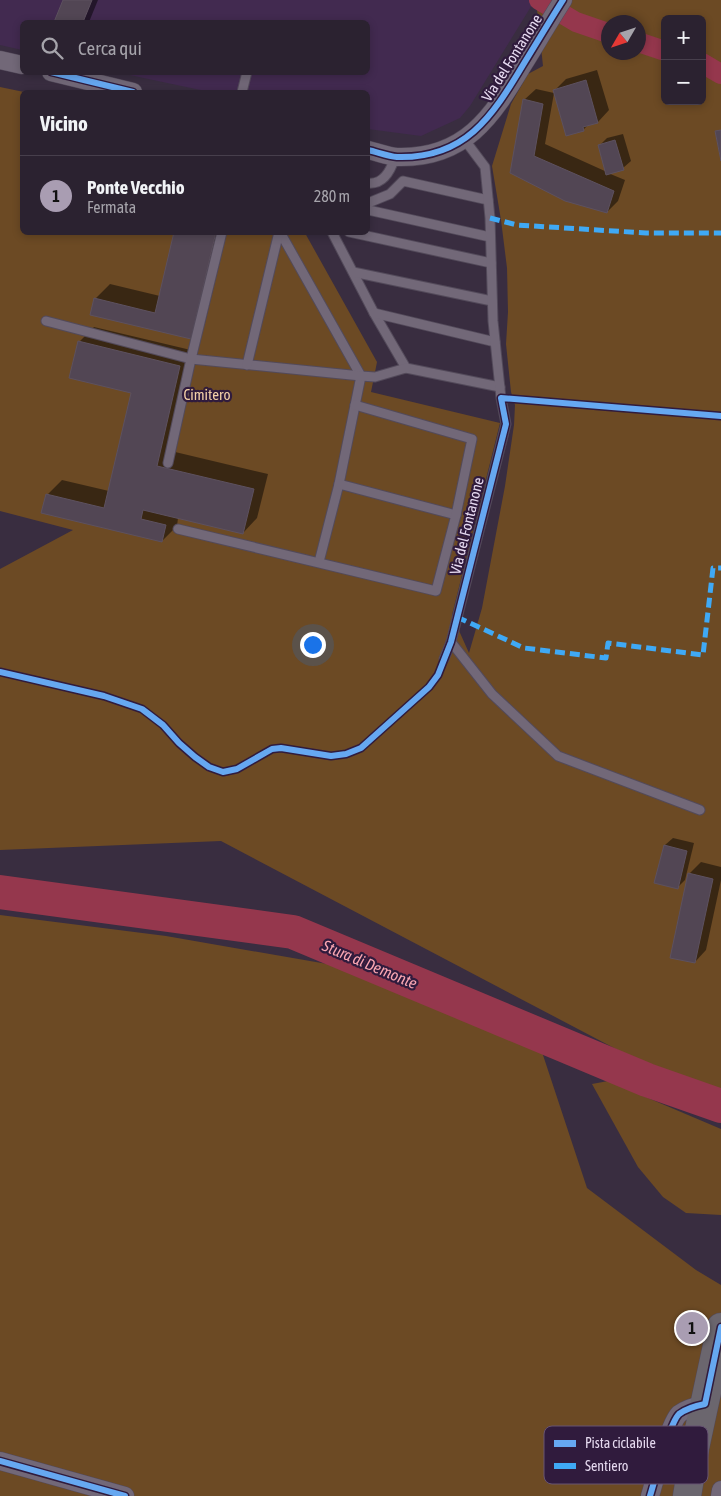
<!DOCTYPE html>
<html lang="it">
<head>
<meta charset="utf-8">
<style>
	:root { --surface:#2b2230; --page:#332a38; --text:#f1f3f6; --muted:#a6a4ab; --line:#473f4c; --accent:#a99db2 }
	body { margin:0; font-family:"Asap Condensed",sans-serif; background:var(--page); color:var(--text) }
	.controls { position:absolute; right:15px; top:15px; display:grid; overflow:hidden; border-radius:8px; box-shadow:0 2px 8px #0003 }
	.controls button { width:45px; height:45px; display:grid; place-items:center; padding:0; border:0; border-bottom:1px solid var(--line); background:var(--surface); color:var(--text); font:25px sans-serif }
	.compass { position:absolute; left:601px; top:15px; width:45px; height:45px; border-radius:50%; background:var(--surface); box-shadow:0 2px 8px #0003; rotate:231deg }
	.you { position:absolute; left:312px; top:644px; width:18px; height:18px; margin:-12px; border:4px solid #fff; border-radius:50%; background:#1a73e8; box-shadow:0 0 0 8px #1a73e833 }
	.badge { display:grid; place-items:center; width:32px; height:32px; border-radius:50%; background:var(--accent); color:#111; font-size:16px; font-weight:700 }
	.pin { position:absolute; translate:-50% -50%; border:2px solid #fff; box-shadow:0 1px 5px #0006 }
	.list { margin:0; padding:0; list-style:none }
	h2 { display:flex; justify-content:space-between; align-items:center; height:65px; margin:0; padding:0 20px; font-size:21px }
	h2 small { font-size:16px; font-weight:400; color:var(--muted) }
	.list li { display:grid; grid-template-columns:32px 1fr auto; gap:15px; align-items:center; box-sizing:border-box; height:80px; padding:0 20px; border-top:1px solid var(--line) }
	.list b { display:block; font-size:19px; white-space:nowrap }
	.list p { margin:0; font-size:16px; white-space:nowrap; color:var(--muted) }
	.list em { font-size:16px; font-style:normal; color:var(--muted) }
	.icon { flex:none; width:28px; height:28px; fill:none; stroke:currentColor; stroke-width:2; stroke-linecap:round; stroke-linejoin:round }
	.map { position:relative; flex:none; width:721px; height:1496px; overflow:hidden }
	.search { position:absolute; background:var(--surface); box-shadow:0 2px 8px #0003; left:20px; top:20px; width:350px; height:55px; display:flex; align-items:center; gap:12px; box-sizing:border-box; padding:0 18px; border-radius:8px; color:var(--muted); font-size:19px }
	.panel { position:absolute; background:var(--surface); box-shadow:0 2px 8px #0003; left:20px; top:90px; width:350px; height:145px; border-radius:8px }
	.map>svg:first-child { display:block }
	.built { fill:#422a50 }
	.green { fill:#6c4a24; fill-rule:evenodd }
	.shadow { fill:#0007 }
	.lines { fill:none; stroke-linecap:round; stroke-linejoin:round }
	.canal { stroke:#95374d; stroke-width:20 }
	.river { stroke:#95374d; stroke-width:34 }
	.building { fill:#524654; stroke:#5d515f }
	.lane-casing { stroke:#534a5a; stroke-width:11 }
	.street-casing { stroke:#534a5a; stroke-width:19 }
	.primary-casing { stroke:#534a5a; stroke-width:29 }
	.lane { stroke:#726878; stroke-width:9 }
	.street { stroke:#726878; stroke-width:18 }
	.primary { stroke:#6b666e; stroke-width:28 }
	.quiet { stroke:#3fa9f5; stroke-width:5; stroke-dasharray:10 5; stroke-linecap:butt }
	.cycleway-casing { stroke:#301b3d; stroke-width:9 }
	.cycleway { stroke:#66a8f1; stroke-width:6 }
	.labels { text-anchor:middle; stroke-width:4.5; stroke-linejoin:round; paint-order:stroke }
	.street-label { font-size:15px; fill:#e6daf0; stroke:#301b3d }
	.park-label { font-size:15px; fill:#f4d1a8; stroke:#301b3d }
	.water-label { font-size:16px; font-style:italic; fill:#faa6b2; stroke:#301b3d }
	.key { fill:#301b3d; stroke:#675473; stroke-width:1 }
	.key-label { font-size:14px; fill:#e6daf0 }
</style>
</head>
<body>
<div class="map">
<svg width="721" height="1496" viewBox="0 0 721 1496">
	<rect width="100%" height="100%" fill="#392d40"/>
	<path class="built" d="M0,0h535l-65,106 -10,12 -39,18 -53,-7v-37h-158l-90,-19 248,-1v-50h-346v28l-22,-5z"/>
	<g class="green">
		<path d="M536,0h185v1089l-50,-11 -450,-237 -221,9v-281l73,-39 -73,-19v-424l24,5h-2v140l283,1 72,129 -6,30 129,31 -48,192 17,38 13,-45 23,-122 9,-61 1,-20 -4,-13 -5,-48 2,-32 -1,-44 -6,-48 -9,-54 19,-62 17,-30 15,-8zM665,19h37v82h-37zM608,22h30v30h-30z"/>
		<path d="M0,915l166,21 167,29 208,84 46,139 109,82 25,15v211h-721z"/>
		<path d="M608,1081l113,48v86l-35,-2 -23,-16 -25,-30 -46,-83z"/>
	</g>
	<g class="shadow">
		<path d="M64,0h34l-9,22h-34z"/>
		<path d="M597,70l12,40 -11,12 -9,2 -6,6 -28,-40 11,-11z"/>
		<path d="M536,89l18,4 -9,51 62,28 -8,-26 8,-8 16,-4 8,27 -8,7 -15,5 17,7 -7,21 -11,11 -95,-40 12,-72z"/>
		<path d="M175,232h52l-22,91 -15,15 -95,-39 15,-15 50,12z"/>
		<path d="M94,327l101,24 -24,100 97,23 -11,44 -14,15 -65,-15 -1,8 -15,15 -115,-46 15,-15 47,11 23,-99 -53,-50z"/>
		<path d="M673,838l21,5 -9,37 -8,8 -12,-43z"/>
		<path d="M701,862l20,5v13l-15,70 -11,12 -6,-88z"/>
	</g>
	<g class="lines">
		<g class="canal">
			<path d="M539,0l37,22 32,11"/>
			<path d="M638,42l27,9"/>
			<path d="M702,63l19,11"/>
		</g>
		<path class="river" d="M0,892l293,40 354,148 74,26"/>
	</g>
	<g class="building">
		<path d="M63,0h29l-9,22h-29z"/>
		<path d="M586,80l12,43 -15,4 1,4 -18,5 -13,-46z"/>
		<path d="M523,99l20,5 -9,52 80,35 -7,22 -42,-12 -55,-28z"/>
		<path d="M721,130v31l-6,-30z"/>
		<path d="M615,140l9,30 -18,5 -8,-30z"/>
		<path d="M174,232h42l-25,107 -101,-24 4,-17 61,15z"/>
		<path d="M78,341l102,25 -23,100 97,23 -11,45 -100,-24 -2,9 25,6 -4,17 -121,-29 5,-19 58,14 27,-115 -62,-15z"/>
		<path d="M664,845l23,6 -9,38 -24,-6z"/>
		<path d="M688,873l25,6 -18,84 -25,-5z"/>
	</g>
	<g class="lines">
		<g class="lane-casing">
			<g id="lane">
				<path d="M242,92l5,-20"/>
				<path d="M368,183c16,2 23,-13 27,-26"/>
				<path d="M368,203l22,-9 13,-13 85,19"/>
				<path d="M368,210l122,27"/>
				<path d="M280,232l81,144 -22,108 -20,78"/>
				<path d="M332,232l42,81 32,55 94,19"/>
				<path d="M349,232l142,31"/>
				<path d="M353,272l139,29"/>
				<path d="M374,313l121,29"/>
				<path d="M46,321l145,38 170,17 14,1 31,-9"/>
				<path d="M247,365l32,-133"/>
				<path d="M168,463l23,-104 31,-127"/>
				<path d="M339,484l117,31"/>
				<path d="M178,529l258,62 20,-76 16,-76 -117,-34"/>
				<path d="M451,642l41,52 66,62 142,54"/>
				<path d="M444,659l7,-17 55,-218 -5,-26 -8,-77 -3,-103 -5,-51 -21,-28"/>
			</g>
		</g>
		<g class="street-casing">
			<g id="street">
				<path d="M0,60l22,5"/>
				<path d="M51,72l82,20"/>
				<path d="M368,150c9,2 20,6 29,7 68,2 95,-40 126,-92 13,-21 26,-43 40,-65"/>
				<path d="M0,1461l125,35"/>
				<path d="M650,1496c5,-16 19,-72 29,-82 8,-6 16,-8 26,-10"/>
				<path d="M720,1496l1,-6"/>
			</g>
		</g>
		<g class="primary-casing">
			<path id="primary" d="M687,1496l8,-48 26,-121"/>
		</g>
		<use href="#lane" class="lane"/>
		<use href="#street" class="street"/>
		<use href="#primary" class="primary"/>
		<g class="quiet">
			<path d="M490,218l27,7 129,8h75"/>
			<path d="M457,617l67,31 82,10 2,-15 95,12 10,-87h8"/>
		</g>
		<g class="cycleway-casing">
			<g id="cycleway">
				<path d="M51,72l82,20"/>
				<path d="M368,150c9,2 20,6 29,7 68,2 95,-40 126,-92 13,-21 26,-43 40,-65"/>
				<path d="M0,672l104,24 38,13 21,16 16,18 16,14 14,10 14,5 14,-3 35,-20 9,-1 50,8 15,-2 15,-6 68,-61 9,-12 13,-33 55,-218 -5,-26 220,18"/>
				<path d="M0,1461l125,35"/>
				<path d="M650,1496c5,-16 19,-72 29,-82 8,-6 16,-8 26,-10l16,-77"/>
			</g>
		</g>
		<use href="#cycleway" class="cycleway"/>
	</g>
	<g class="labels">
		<g class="street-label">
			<text transform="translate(512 58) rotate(-58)" y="5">Via del Fontanone</text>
			<text transform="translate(467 526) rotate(-76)" y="5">Via del Fontanone</text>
		</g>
		<g class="park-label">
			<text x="207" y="400">Cimitero</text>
		</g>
		<g class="water-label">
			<text transform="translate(370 964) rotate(23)" y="6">Stura di Demonte</text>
		</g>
	</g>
	<rect x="544" y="1426" width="164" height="58" rx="8" class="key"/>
	<rect x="554" y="1440" width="22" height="7" fill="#66a8f1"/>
	<rect x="554" y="1463" width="22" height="6" fill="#3fa9f5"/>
	<g class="key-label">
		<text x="585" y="1448">Pista ciclabile</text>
		<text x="585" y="1471">Sentiero</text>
	</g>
</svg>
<div class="controls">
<button>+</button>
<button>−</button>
</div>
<svg class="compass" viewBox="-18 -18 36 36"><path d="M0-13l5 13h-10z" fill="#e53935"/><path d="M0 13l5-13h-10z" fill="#a6a4ab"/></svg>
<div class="you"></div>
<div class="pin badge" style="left:692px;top:1328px">1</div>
<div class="search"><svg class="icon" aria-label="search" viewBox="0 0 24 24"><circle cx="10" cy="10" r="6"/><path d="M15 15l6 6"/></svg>Cerca qui</div>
<section class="panel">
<h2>Vicino<small></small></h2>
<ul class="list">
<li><span class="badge">1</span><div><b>Ponte Vecchio</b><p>Fermata</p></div><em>280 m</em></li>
</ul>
</section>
</div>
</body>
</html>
